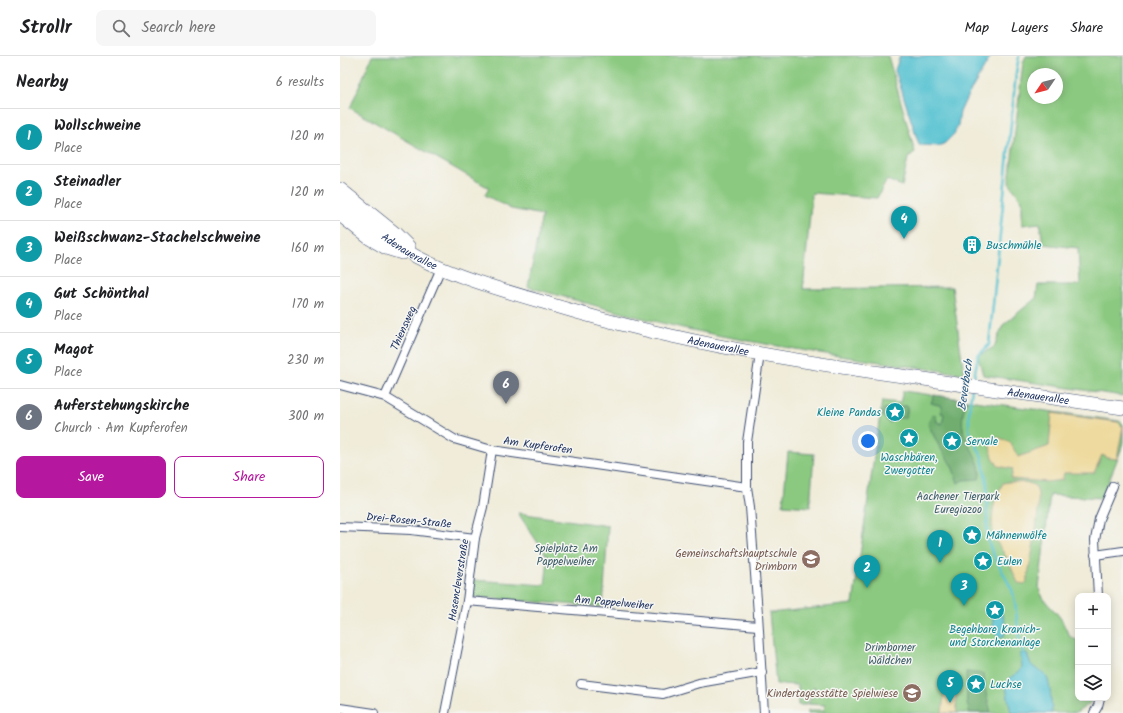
<!DOCTYPE html>
<html lang="en">
<head>
<meta charset="utf-8">
<style>
	:root { --surface:#fff; --page:#f6f6f6; --text:#202124; --muted:#757577; --line:#e0e0e0; --accent:#b5179e }
	body { margin:0; font-family:Kalam,sans-serif; background:var(--page); color:var(--text) }
	.controls { position:absolute; right:12px; bottom:12px; display:grid; overflow:hidden; border-radius:8px; box-shadow:0 2px 10px #0003 }
	.controls button { width:36px; height:36px; display:grid; place-items:center; padding:0; border:0; border-bottom:1px solid var(--line); background:var(--surface); color:var(--text); font:20px sans-serif }
	.compass { position:absolute; left:687px; top:12px; width:36px; height:36px; border-radius:50%; background:var(--surface); box-shadow:0 2px 10px #0003; rotate:235deg }
	.you { position:absolute; left:528px; top:385px; width:14px; height:14px; margin:-10px; border:3px solid #fff; border-radius:50%; background:#1a73e8; box-shadow:0 0 0 6px #1a73e833 }
	.badge { display:grid; place-items:center; width:26px; height:26px; border-radius:50%; background:var(--accent); color:#fff; font-size:13px; font-weight:700 }
	.pin { position:absolute; translate:-50% -33px; filter:drop-shadow(0 1px 2px #0008) }
	.pin::after { content:''; position:absolute; top:21px; width:14px; height:12px; background:inherit; clip-path:polygon(0 0,100% 0,50% 100%) }
	.list { margin:0; padding:0; list-style:none }
	h2 { display:flex; justify-content:space-between; align-items:center; height:52px; margin:0; padding:0 16px; font-size:17px }
	h2 small { font-size:13px; font-weight:400; color:var(--muted) }
	.list li { display:grid; grid-template-columns:26px 1fr auto; gap:12px; align-items:center; box-sizing:border-box; height:56px; padding:0 16px; border-top:1px solid var(--line) }
	.list b { display:block; font-size:15px; white-space:nowrap }
	.list p { margin:0; font-size:13px; white-space:nowrap; color:var(--muted) }
	.list em { font-size:13px; font-style:normal; color:var(--muted) }
	.actions { display:flex; gap:8px; padding:12px 16px }
	.actions a { flex:1; padding:9px 0; border:1px solid var(--accent); border-radius:8px; text-align:center; font-size:14px; color:var(--accent) }
	.actions .main { background:var(--accent); color:#fff }
	.icon { flex:none; width:22px; height:22px; fill:none; stroke:currentColor; stroke-width:2; stroke-linecap:round; stroke-linejoin:round }
	.map { position:relative; flex:none; width:783px; height:657px; overflow:hidden }
	header { display:flex; align-items:center; gap:24px; box-sizing:border-box; height:56px; padding:0 20px; background:var(--surface); border-bottom:1px solid var(--line) }
	header strong { font-size:19px }
	nav { display:flex; gap:22px; margin-inline-start:auto; font-size:14px }
	.search { width:280px; height:36px; background:var(--page); display:flex; align-items:center; gap:10px; box-sizing:border-box; padding:0 14px; border-radius:8px; color:var(--muted); font-size:15px }
	main { display:flex }
	aside { flex:1; background:var(--surface) }
	.map>svg:first-child { display:block }
	.green { fill:#8bc980; stroke:#537c6f; fill-rule:evenodd }
	.forest { fill:#70ad6e; stroke:#466e66 }
	.sand { fill:#eeda9e; stroke:#84847e }
	.water { fill:#57c2d1; stroke:#397898 }
	.lines { fill:none; stroke-linecap:round; stroke-linejoin:round }
	.stream { stroke:#57c2d1; stroke-width:2.5 }
	.minor-casing { stroke:#3b4b70; stroke-width:10 }
	.primary-casing { stroke:#3b4b70; stroke-width:14 }
	.minor { stroke:#fff; stroke-width:8 }
	.primary { stroke:#fff; stroke-width:13 }
	.labels { text-anchor:middle; stroke-width:3; stroke-linejoin:round; paint-order:stroke }
	.culture-label { font-size:11px; fill:#0d838f; stroke:#f6f6f2; text-anchor:start }
	.street-label { font-size:11px; fill:#1b2f5e; stroke:#f6f6f2 }
	.park-label { font-size:11px; fill:#3d5d68; stroke:#f6f6f2 }
	.education-label { font-size:11px; fill:#785e54; stroke:#f6f6f2; text-anchor:end }
	.water-label { font-size:12px; font-style:italic; fill:#2d5b80; stroke:#f6f6f2 }
</style>
</head>
<body>
<header>
<strong>Strollr</strong>
<div class="search"><svg class="icon" aria-label="search" viewBox="0 0 24 24"><circle cx="10" cy="10" r="6"/><path d="M15 15l6 6"/></svg>Search here</div>
<nav><a>Map</a><a>Layers</a><a>Share</a></nav>
</header>
<main>
<aside>
<h2>Nearby<small>6 results</small></h2>
<ul class="list">
<li><span class="badge" style="background:#0f9aa8">1</span><div><b>Wollschweine</b><p>Place</p></div><em>120 m</em></li>
<li><span class="badge" style="background:#0f9aa8">2</span><div><b>Steinadler</b><p>Place</p></div><em>120 m</em></li>
<li><span class="badge" style="background:#0f9aa8">3</span><div><b>Weißschwanz-Stachelschweine</b><p>Place</p></div><em>160 m</em></li>
<li><span class="badge" style="background:#0f9aa8">4</span><div><b>Gut Schönthal</b><p>Place</p></div><em>170 m</em></li>
<li><span class="badge" style="background:#0f9aa8">5</span><div><b>Magot</b><p>Place</p></div><em>230 m</em></li>
<li><span class="badge" style="background:#6b7280">6</span><div><b>Auferstehungskirche</b><p>Church · Am Kupferofen</p></div><em>300 m</em></li>
</ul>
<div class="actions"><a class="main">Save</a><a>Share</a></div>
</aside>
<div class="map">
<svg width="783" height="657" viewBox="0 0 783 657">
	<rect width="100%" height="100%" fill="#f6f6f2"/>
	<filter id="ink" filterUnits="userSpaceOnUse"><feTurbulence type="fractalNoise" baseFrequency=".025" numOctaves="2"/><feDisplacementMap in="SourceGraphic" scale="8" xChannelSelector="R" yChannelSelector="G"/><feConvolveMatrix kernelMatrix="1 2 1 2 8 2 1 2 1" color-interpolation-filters="sRGB"/></filter>
	<filter id="wash" filterUnits="userSpaceOnUse"><feTurbulence type="fractalNoise" baseFrequency=".012" numOctaves="4" result="noise"/><feDisplacementMap in="SourceGraphic" scale="16" xChannelSelector="R" yChannelSelector="G"/><feGaussianBlur stdDeviation="0.9" result="paint"/><feColorMatrix in="noise" values="0 0 0 0 0 0 0 0 0 0 0 0 0 0 0 0 0 1.4 0 .05"/><feComposite in="paint" operator="in"/></filter>
	<g filter="url(#wash)">
		<rect width="100%" height="100%" fill="#f0ecd9"/>
		<g class="green">
			<path d="M32,0h516l27,96 -7,6 -6,28 -15,-6 -10,18 -65,-5 -9,96 149,-2 12,87c-91,-13 -182,-25 -272,-44 -55,-12 -109,-28 -164,-43l14,-72 -31,-6 -26,-14 4,-7 -139,-80z"/>
			<path d="M686,0h97v340l-140,-21 -5,-19 16,-9 9,-22 33,-27 2,-13h42l-2,-37 -35,-4 -3,-21 -18,2v-24l-13,-18 14,-120zM693,18h24v24h-24z"/>
			<path d="M563,335l216,30 4,3v18l-2,8 -17,43 -3,5 -51,-3 -11,93c4,15 14,19 22,31 3,5 5,12 9,17 2,2 5,4 8,4v58h15l-4,6 -13,9h-268v-3h16l1,-5 -17,-1 8,-16 -2,-1 -9,18h-7v-20l-22,-1 -7,-71 84,-9 29,-203 18,2z"/>
			<path d="M448,396l26,2 -4,53 -27,-2z"/>
			<path d="M178,457l90,13 -5,81 -131,-10 1,-17 72,5 3,-27z"/>
		</g>
		<g class="forest">
			<path d="M594,339l33,5c-3,8 -6,19 -4,28 2,17 21,33 16,51l-16,1 -5,3 -6,-17 -13,-20 -11,-22 4,-10 4,1 1,7 5,2 2,-10 -3,-1 1,-7 -11,-3z"/>
			<path d="M564,350h4l-2,12h-9l-8,5 -5,-5 -2,-4 2,-5z"/>
			<path d="M626,616l18,2 2,19 5,20h-21l-3,-9z"/>
		</g>
		<g class="sand">
			<path d="M712,357l66,9 5,5 -6,32 -9,-1 -6,-3 -8,18h-30l-2,7 -15,2 -36,-3 2,-10 -15,-3 -5,-9 -4,-14 9,-6 12,5 8,15 31,-11z"/>
			<path d="M668,426c7,0 21,-1 27,4 10,9 -6,83 -9,98l-8,-1 -11,-25 -13,-20 -2,-15 1,-13 3,-13 7,-14z"/>
			<path d="M615,630l2,27h-15l3,-26z"/>
		</g>
		<g class="water">
			<path d="M560,0h91l-24,41 -7,15 -2,13 -4,9 -9,9 -6,3 -20,-1 -24,-75z"/>
			<path d="M657,551l2,1c5,8 8,18 5,28l-4,2 -4,-3 -3,-8v-17z"/>
			<path d="M687,597c5,21 10,11 19,23 5,7 5,28 6,37h-41l-5,-26 4,-9 11,-8 1,-4 -2,-12z"/>
		</g>
		<g class="lines">
			<g class="stream">
				<path d="M633,326l5,-26 11,-11 27,-272 3,-17"/>
				<path d="M632,333l-3,20v21l13,27 5,27v53l5,15 20,38 3,12 4,35 5,19"/>
			</g>
		</g>
	</g>
	<g filter="url(#ink)">
		<g class="lines">
			<g class="minor-casing">
				<g id="minor">
					<path d="M420,298l-13,88v45l3,20 8,107 6,99"/>
					<path d="M0,329l45,12 69,42 38,11 255,37"/>
					<path d="M45,341l56,-129"/>
					<path d="M0,471l71,3 64,8"/>
					<path d="M755,499l28,-4"/>
					<path d="M758,540l-3,-56 4,-21 14,-33"/>
					<path d="M127,545l291,25"/>
					<path d="M241,628l82,10 36,-11 63,-11"/>
					<path d="M0,652l34,5"/>
					<path d="M105,657l22,-112 8,-63 8,-31 9,-57"/>
					<path d="M754,657l4,-7 2,-8"/>
				</g>
			</g>
			<g class="primary-casing">
				<g id="primary">
					<path d="M0,133l56,45 13,13"/>
					<path id="s1" d="M0,145c24,20 49,41 77,56 40,21 95,36 139,49 123,37 249,57 375,74 64,10 128,19 192,28"/>
					<path d="M0,159l29,23 17,10 16,5"/>
				</g>
			</g>
			<use href="#minor" class="minor"/>
			<use href="#primary" class="primary"/>
		</g>
	</g>
	<defs>
		<g id="building-disc" transform="scale(1)"><circle r="9.5" fill="#0f9aa8" stroke="#f6f6f2"/><path d="M-4-6H4V6H1V3H-1V6H-4ZM-2.5-4.3h1.7v1.8h-1.7ZM.8-4.3h1.7v1.8H.8ZM-2.5-1h1.7V.8h-1.7ZM.8-1h1.7V.8H.8Z" fill="#fff"/></g>
		<g id="sight-disc" transform="scale(1)"><circle r="9.5" fill="#0f9aa8" stroke="#f6f6f2"/><path d="M0-6L1.8-2.2L6-1.7L2.9 1.2L3.7 5.4L0 3.3L-3.7 5.4L-2.9 1.2L-6-1.7L-1.8-2.2Z" fill="#fff"/></g>
		<g id="school-disc" transform="scale(1)"><circle r="9.5" fill="#8d6e63" stroke="#f6f6f2"/><path d="M0-5L7-2L0 1L-7-2ZM-4 1L0 2.5L4 1V4Q0 6-4 4Z" fill="#fff"/></g>
	</defs>
	<g fill-rule="evenodd">
		<use href="#building-disc" x="632" y="189"/>
		<use href="#sight-disc" x="555" y="356"/>
		<use href="#sight-disc" x="569" y="382"/>
		<use href="#sight-disc" x="612" y="385"/>
		<use href="#sight-disc" x="632" y="479"/>
		<use href="#school-disc" x="471" y="503"/>
		<use href="#sight-disc" x="643" y="505"/>
		<use href="#sight-disc" x="655" y="554"/>
		<use href="#sight-disc" x="636" y="628"/>
		<use href="#school-disc" x="572" y="637"/>
	</g>
	<g class="labels">
		<g class="culture-label">
			<text x="646" y="193">Buschmühle</text>
			<text x="541" y="360" text-anchor="end">Kleine Pandas</text>
			<text x="626" y="389">Servale</text>
			<text x="569" y="405" text-anchor="middle">Waschbären,<tspan x="569" dy="13">Zwergotter</tspan></text>
			<text x="646" y="483">Mähnenwölfe</text>
			<text x="657" y="509">Eulen</text>
			<text x="655" y="577" text-anchor="middle">Begehbare Kranich-<tspan x="655" dy="13">und Storchenanlage</tspan></text>
			<text x="650" y="632">Luchse</text>
		</g>
		<g class="street-label">
			<text dy="4" stroke="none"><textPath href="#s1" startOffset="86">Adenauerallee</textPath></text>
			<text transform="translate(63 272) rotate(-66)" y="4">Thiensweg</text>
			<text dy="4" stroke="none"><textPath href="#s1" startOffset="410">Adenauerallee</textPath></text>
			<text dy="4" stroke="none"><textPath href="#s1" startOffset="734">Adenauerallee</textPath></text>
			<text transform="translate(198 389) rotate(8)" y="4">Am Kupferofen</text>
			<text transform="translate(69 464) rotate(5)" y="4">Drei-Rosen-Straße</text>
			<text transform="translate(118 524) rotate(-81)" y="4">Hasencleverstraße</text>
			<text transform="translate(274 546) rotate(5)" y="4">Am Pappelweiher</text>
		</g>
		<g class="park-label">
			<text x="618" y="444">Aachener Tierpark<tspan x="618" dy="13">Euregiozoo</tspan></text>
			<text x="226" y="496">Spielplatz Am<tspan x="226" dy="13">Pappelweiher</tspan></text>
			<text x="550" y="595">Drimborner<tspan x="550" dy="13">Wäldchen</tspan></text>
		</g>
		<g class="education-label">
			<text x="457" y="501">Gemeinschaftshauptschule<tspan x="457" dy="13">Drimborn</tspan></text>
			<text x="558" y="641">Kindertagesstätte Spielwiese</text>
		</g>
		<g class="water-label">
			<text transform="translate(625 329) rotate(-82)" y="4">Beverbach</text>
		</g>
	</g>
</svg>
<div class="controls">
<button>+</button>
<button>−</button>
<button><svg class="icon" aria-label="layers" viewBox="0 0 24 24"><path d="M12 4l9 5-9 5-9-5zM3 14l9 5 9-5"/></svg></button>
</div>
<svg class="compass" viewBox="-18 -18 36 36"><path d="M0-13l5 13h-10z" fill="#e53935"/><path d="M0 13l5-13h-10z" fill="#757577"/></svg>
<div class="you"></div>
<div class="pin badge" style="left:600px;top:507px;background:#0f9aa8">1</div>
<div class="pin badge" style="left:527px;top:532px;background:#0f9aa8">2</div>
<div class="pin badge" style="left:624px;top:550px;background:#0f9aa8">3</div>
<div class="pin badge" style="left:564px;top:183px;background:#0f9aa8">4</div>
<div class="pin badge" style="left:610px;top:647px;background:#0f9aa8">5</div>
<div class="pin badge" style="left:166px;top:348px;background:#6b7280">6</div>
</div>
</main>
</body>
</html>
